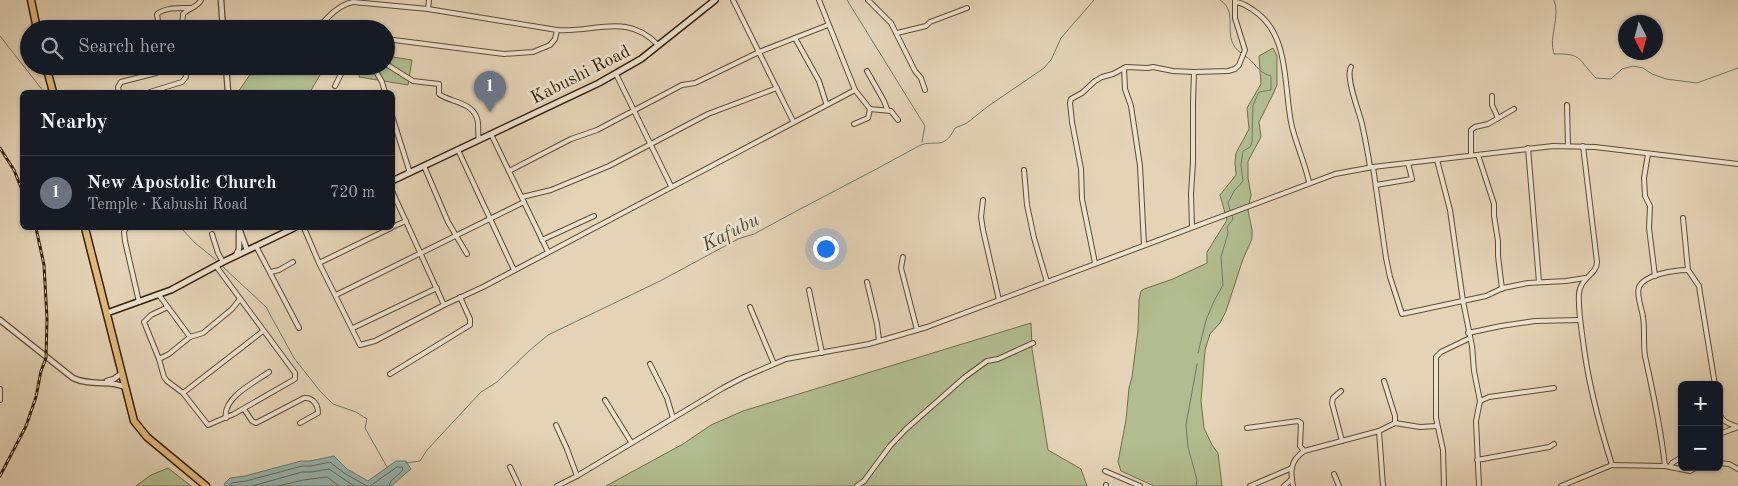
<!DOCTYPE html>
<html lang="en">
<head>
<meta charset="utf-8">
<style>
	:root { --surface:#171b24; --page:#20242c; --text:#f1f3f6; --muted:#9ea1a6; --line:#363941; --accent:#c59692 }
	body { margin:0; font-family:"Old Standard TT",serif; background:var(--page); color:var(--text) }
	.controls { position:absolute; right:15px; bottom:15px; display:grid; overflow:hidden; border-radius:8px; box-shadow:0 1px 4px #0004 }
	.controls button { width:45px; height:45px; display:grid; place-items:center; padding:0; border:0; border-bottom:1px solid var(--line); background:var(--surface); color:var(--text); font:25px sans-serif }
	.compass { position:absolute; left:1618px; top:15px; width:45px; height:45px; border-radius:50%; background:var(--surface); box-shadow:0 1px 4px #0004; rotate:174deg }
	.you { position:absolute; left:825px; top:248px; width:18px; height:18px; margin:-12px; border:4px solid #fff; border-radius:50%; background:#1a73e8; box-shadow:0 0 0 8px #1a73e833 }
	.badge { display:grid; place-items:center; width:32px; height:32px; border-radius:50%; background:var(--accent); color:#fff; font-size:16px; font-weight:700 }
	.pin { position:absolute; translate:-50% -41px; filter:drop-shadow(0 1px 2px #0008) }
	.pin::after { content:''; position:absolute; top:26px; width:18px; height:15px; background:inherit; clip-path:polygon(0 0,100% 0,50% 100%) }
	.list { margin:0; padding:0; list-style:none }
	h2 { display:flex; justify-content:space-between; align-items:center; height:65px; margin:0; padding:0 20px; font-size:21px }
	h2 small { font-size:16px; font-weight:400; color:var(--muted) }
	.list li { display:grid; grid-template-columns:32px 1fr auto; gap:15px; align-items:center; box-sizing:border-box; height:75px; padding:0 20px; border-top:1px solid var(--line) }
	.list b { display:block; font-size:19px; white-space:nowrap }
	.list p { margin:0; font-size:16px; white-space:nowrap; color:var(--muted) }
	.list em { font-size:16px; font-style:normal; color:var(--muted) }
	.icon { flex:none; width:28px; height:28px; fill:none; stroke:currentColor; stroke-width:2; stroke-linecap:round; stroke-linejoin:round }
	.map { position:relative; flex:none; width:1738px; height:486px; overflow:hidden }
	.search { position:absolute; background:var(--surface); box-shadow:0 1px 4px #0004; left:20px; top:20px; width:375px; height:55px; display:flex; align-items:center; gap:12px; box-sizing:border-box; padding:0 18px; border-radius:28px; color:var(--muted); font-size:19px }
	.panel { position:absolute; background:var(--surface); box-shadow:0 1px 4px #0004; left:20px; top:90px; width:375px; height:140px; border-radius:8px }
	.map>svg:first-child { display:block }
	.green { fill:#b1bd90; stroke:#726e48 }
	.water { fill:#96b7b2; stroke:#6e7a6b }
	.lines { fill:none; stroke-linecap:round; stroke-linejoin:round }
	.shore { stroke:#646b5a; stroke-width:1 }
	.stream { stroke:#6e7a6b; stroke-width:1 }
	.minor-casing { stroke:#5f4c2e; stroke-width:6 }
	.tertiary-casing { stroke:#5f4c2e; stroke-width:7 }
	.secondary-casing { stroke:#331f01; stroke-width:8 }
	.trunk-casing { stroke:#331f01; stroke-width:9 }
	.minor { stroke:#ede2d0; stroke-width:4 }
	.tertiary { stroke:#ede2d0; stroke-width:4.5 }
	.secondary { stroke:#ede2d0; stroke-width:5 }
	.trunk { stroke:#e2ba7b; stroke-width:6 }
	.rail-casing { stroke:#331f01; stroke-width:3 }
	.rail { stroke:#ede2d0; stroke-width:1; stroke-dasharray:4; stroke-linecap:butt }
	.labels { text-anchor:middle; stroke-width:5; stroke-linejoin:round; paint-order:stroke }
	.street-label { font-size:18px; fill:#331f01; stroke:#ede2d0 }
	.water-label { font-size:19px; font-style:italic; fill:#514d36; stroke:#ede2d0 }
</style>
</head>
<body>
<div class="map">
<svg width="1738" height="486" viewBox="0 0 1738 486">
	<rect width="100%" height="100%" fill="#e4d3b6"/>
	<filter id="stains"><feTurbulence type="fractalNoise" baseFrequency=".004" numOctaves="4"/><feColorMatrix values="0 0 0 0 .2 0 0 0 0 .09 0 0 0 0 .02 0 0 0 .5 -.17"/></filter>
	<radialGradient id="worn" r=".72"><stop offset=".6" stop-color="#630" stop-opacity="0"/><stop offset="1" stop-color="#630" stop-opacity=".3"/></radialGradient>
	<g class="green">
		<path d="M1273,48l4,8v29l-4,9 -14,28 2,15 -13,24v17l3,17 -3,15 4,20v9l-9,20 -17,52 -6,12 -10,11 -5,16 -4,51 3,27 8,17 6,8 4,33h-68l-33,-15 -3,-9 8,-42 3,-32 3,-11 6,-47 1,-30 2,-9 3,-2 29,-10 34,-16v-11l20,-32 -7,-25 16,-20 -1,-12 1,-10 13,-24 -2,-21 14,-24 -2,-28z"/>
		<path d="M386,56l26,4 -4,25 -49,-8 2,-11h25z"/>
		<path d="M256,66h49l15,9 -10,17h-72z"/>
		<path d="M1031,323l1,26 16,101 33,19 6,17h-481l77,-42 28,-19 32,-14z"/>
		<path d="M168,468l23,18h-55l15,-11z"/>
	</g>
	<path class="water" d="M334,456l13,13 21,12 28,-20h10l5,8 -20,17h-167l1,-3 5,-5 15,-2 56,-15h9z"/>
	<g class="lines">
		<g class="shore">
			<path d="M229,486l3,-3 14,-2 56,-15h9l19,-4 14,11 23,13"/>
			<path d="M252,486l50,-14h9l18,-3 25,17"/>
			<path d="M278,486l25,-6 24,-3 12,9"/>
			<path d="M370,486l27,-19h5l1,3 -12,11 -2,5"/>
		</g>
		<g class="stream">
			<path d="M847,0l78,126 -3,16"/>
			<path d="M1220,0c21,13 -1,38 21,53"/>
			<path d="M1554,0c7,16 -6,37 0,54 29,-1 24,6 42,24l15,1 11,-10 11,-3 10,2 9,6 14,5 31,4 41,-15"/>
			<path d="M0,36l44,56"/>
			<path d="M1230,210l-2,-7 6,-12 9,-10 -2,-16 2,-14 7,-4 2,-5 1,-37 6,-13 12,-2v-14c-15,-4 -15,-14 -26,-20"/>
			<path d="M181,228l13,14 22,18"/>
			<path d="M222,266l44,41 28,51 26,33 13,13 23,8 11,7 -2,9 22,39"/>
			<path d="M1198,353l8,-33 8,-19 9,-16 -2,-28 7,-24 -1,-6 6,-8 -1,-4"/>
			<path d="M406,463l14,-2 7,-11 54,-58 16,-10 32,-31 19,-16 112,-54 78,-42 16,-5c54,-30 109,-57 163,-87 16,-10 26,6 38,-19l12,-5 20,-16 57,-39 7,-8 10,-22 33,-38"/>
			<path d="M1196,486l1,-6 -9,-33 -2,-22 11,-61"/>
		</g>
		<g class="minor-casing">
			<g id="minor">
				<path d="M733,0l60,121"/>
				<path d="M868,0l23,23 24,48 6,7 4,12"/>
				<path d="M1236,2c7,1 11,4 17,8 38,24 30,78 39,117 5,19 13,37 17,55"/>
				<path d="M428,9l1,-9"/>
				<path d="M159,29l-2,-15c9,-7 23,-6 34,-6"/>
				<path d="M182,29l1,-15c6,-6 15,-7 18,-14"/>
				<path d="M317,29c10,-11 21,-24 36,-27l75,7 129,21 -2,9 -5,6 -17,7 -29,2 -118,-15"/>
				<path d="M557,30c38,3 70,-18 101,15"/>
				<path d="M897,33l29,-7 4,-4 37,-14"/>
				<path d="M795,38l24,43 7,22"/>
				<path d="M386,64l27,17 26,3v10c11,8 31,8 37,22 4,7 1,16 3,24"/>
				<path d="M373,66l9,16 3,10"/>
				<path d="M1351,67c-6,10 8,44 11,57 3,14 6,29 8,43"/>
				<path d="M1124,68l1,21 6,17 9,60 4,79"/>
				<path d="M867,71l17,30 3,8"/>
				<path d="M616,74l55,112"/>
				<path d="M335,86l10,-20"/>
				<path d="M855,90l15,19 21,2 7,9"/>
				<path d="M119,92l-1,-5 3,-5 35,-9 3,-1 2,-6"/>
				<path d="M150,92l32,-10 4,-5 -1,-11"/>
				<path d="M1492,96v9l6,13"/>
				<path d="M1567,105l1,41"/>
				<path d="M392,116l18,57"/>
				<path d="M854,124l14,-6 2,-9"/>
				<path d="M491,134l57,118"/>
				<path d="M1583,146l14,116c0,13 -17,15 -18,32 -1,15 2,32 4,47 5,42 16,83 29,124"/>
				<path d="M1528,148l11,134"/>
				<path d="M458,150l56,120"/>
				<path d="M1648,154l-4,24 1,18 5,10 -1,22 6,48"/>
				<path d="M1471,155v-25l4,-3 13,-3 26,-15"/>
				<path d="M1478,155l16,49v12l4,25v15l4,33"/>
				<path d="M1437,160l13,50 13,91 9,45 2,25 6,30 -4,20 3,65"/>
				<path d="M424,166l24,56 19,32"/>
				<path d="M1373,167l13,91 4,19 12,37 84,-18 17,-8 25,-5 38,-2 19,-3"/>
				<path d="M1024,170l3,35 7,33 13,44"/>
				<path d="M509,171l62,-32 26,-9 85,-45 13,-2 64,-31 69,-27"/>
				<path d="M1376,185l36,-6 -4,-16"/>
				<path d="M392,191l52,114 39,-18 372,-197 -36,-90"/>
				<path d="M522,197l29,-7 58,-24 99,-52 69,-26"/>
				<path d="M983,200l-2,17 2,13 16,70"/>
				<path d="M1683,218l5,52 11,16 1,7 15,92"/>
				<path d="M392,227l14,-6"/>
				<path d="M1192,227l-1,-33 2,-32v-60l1,-30 34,-1 7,-2 4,-4 6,-15 -10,-32v-18"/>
				<path d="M126,228l-2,4 1,9 14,61"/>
				<path d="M304,228l15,35 41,82 15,-4 69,-36"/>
				<path d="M212,234l6,19 5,9"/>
				<path d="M542,240l52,-24"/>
				<path d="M256,246l43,82"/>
				<path d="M903,257l-2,11 16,62"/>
				<path d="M319,263l72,-35"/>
				<path d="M1095,263l-13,-64 -1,-30 -9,-47 -2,-19 1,-4 11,-6 13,-12 7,-4 11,-3 13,-7 22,1 5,-1 20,4 21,1"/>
				<path d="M271,272l8,-2 14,-8"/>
				<path d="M867,282l10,42 2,17"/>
				<path d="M809,290l13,63"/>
				<path d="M336,295l188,-93"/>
				<path d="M168,307l-17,8 -7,7 15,37 5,18 3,4 16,12 25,32 26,-11 61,-35v-6l-79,-107"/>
				<path d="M750,307l24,57"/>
				<path d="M353,328l84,-40"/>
				<path d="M1468,333l33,-7 34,-5 45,-1"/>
				<path d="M190,337l13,-4 29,-24 8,-10"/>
				<path d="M159,359l10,-5 21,-17 -31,-42"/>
				<path d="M650,364l17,34 6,20"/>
				<path d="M390,374l80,-49v-6l-10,-22"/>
				<path d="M1384,381l11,35v7"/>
				<path d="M0,389v11"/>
				<path d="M1341,391l-8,7 -1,5 10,38"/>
				<path d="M183,393l80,-62"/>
				<path d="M605,400l26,42"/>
				<path d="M1480,401l9,-4 65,-9"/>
				<path d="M244,409l8,12 4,2 48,-25c9,-1 14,7 14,15l-18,10"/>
				<path d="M1719,412c2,10 11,12 19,15"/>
				<path d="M226,418c-4,-20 29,-36 43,-46"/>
				<path d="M556,425l11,24 10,27"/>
				<path d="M1247,428l51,-7 3,2 -1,23 4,5"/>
				<path d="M1379,431l4,55"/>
				<path d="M1719,434l19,-7"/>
				<path d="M1477,460l72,-13 5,-3"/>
				<path d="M1719,463l10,1 9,5"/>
				<path d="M1665,466c-4,-37 -12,-74 -20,-110 -2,-13 0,-26 -2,-39 -1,-8 -7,-22 -4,-30 6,-13 37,-17 49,-17"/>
				<path d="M510,467l9,19"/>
				<path d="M1670,467l2,-4 10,-6"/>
				<path d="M1105,471l35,15"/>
				<path d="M1334,474l5,12"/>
				<path d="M1106,485v1"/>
				<path d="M557,486l20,-10 146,-88 21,-11 42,-18 83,-15 58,-17 408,-153 38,-7 180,-21 42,1 143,17"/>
				<path d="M857,486l7,-5 26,-35 16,-17 59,-52 22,-16 11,-2 35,-16"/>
				<path d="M1250,486l42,-18"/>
				<path d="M1284,486l8,-7"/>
				<path d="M1293,486c-3,-15 -3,-25 11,-35l75,-20 16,-8 25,4 17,-1"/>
				<path d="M1444,486l-1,-36 -7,-32v-61l5,-5 29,-14"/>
				<path d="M1561,486l51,-21 53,1 25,5 7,-4"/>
			</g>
		</g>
		<g class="tertiary-casing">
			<g id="tertiary">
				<path d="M221,0l2,29"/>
				<path d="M226,66l2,26"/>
				<path d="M240,231l7,19"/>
				<path d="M236,255l3,-6v-21"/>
				<path d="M0,320l73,58c19,9 36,1 52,9"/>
				<path d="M107,381l7,-2 8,-6"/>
			</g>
		</g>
		<g class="secondary-casing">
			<g id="secondary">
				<path d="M392,181l207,-98 42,-24 74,-59"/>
				<path d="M107,313l64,-23 52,-28 71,-34"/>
			</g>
		</g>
		<g class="trunk-casing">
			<g id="trunk">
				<path d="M31,0l6,29"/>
				<path d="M46,66l7,26"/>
				<path d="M85,228l49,193 13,16 59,49"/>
			</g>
		</g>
		<use href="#minor" class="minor"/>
		<use href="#tertiary" class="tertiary"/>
		<use href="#secondary" class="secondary"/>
		<use href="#trunk" class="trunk"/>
		<g class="rail-casing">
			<g id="rail">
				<path d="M0,148l14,22 8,20"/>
				<path d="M0,476l26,-50 10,-29 5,-26 5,-13 1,-39 -3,-54 -8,-37"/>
			</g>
		</g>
		<use href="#rail" class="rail"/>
	</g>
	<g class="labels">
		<g class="street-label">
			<text transform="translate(580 74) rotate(-27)" y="6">Kabushi Road</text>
		</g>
		<g class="water-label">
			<text transform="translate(730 231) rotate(-27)" y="7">Kafubu</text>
		</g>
	</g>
	<rect width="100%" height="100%" filter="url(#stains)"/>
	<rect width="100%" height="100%" fill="url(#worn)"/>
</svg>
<div class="controls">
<button>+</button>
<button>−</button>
</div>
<svg class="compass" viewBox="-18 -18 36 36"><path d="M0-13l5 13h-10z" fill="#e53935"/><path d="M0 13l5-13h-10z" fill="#9ea1a6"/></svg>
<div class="you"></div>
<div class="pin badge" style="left:490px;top:112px;background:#6b7280">1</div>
<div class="search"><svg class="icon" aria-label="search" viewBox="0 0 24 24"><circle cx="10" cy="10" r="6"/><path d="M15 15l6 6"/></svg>Search here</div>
<section class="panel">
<h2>Nearby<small></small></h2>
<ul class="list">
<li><span class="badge" style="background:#6b7280">1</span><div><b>New Apostolic Church</b><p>Temple · Kabushi Road</p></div><em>720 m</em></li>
</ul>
</section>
</div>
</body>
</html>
